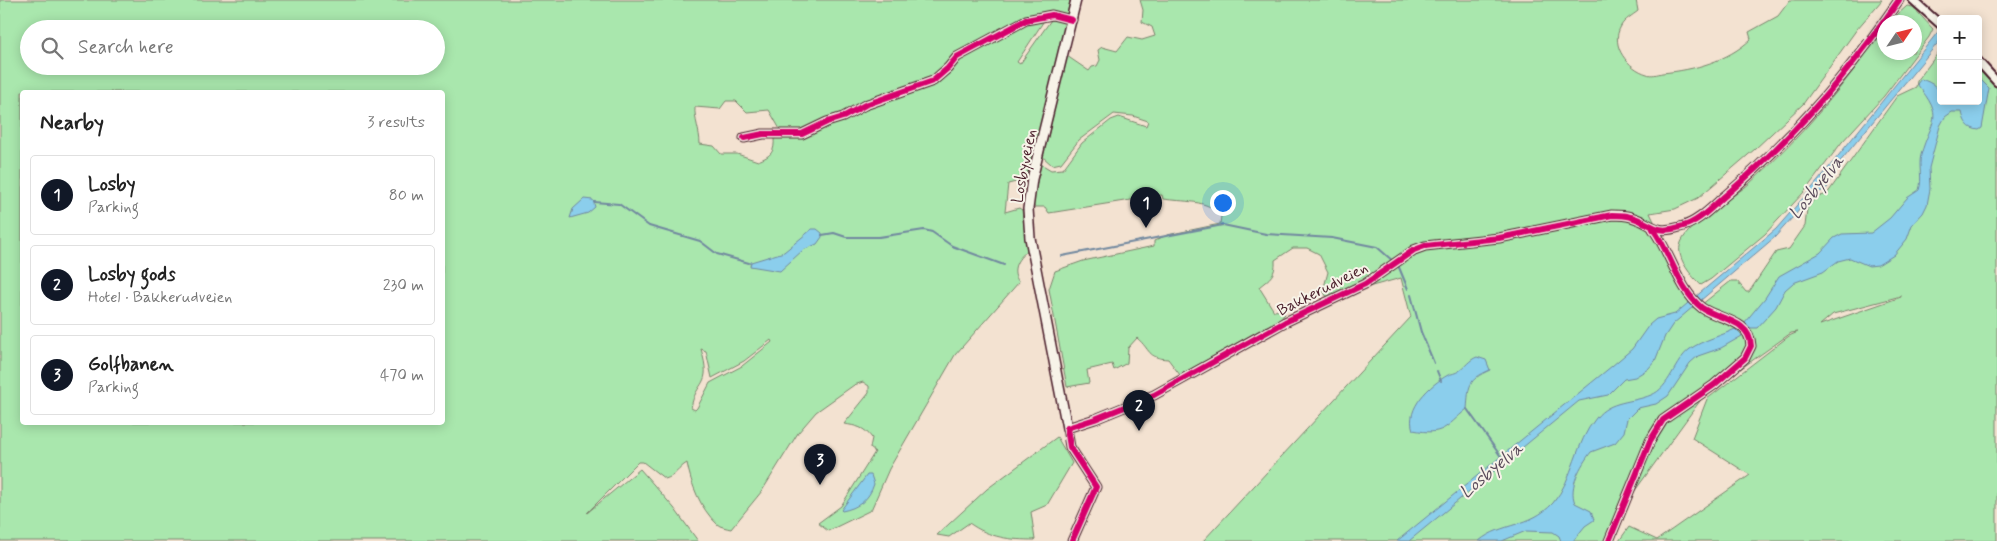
<!DOCTYPE html>
<html lang="en">
<head>
<meta charset="utf-8">
<style>
	:root { --surface:#fff; --page:#f2f2f2; --text:#222; --muted:#767676; --line:#e0e0e0; --accent:#111827 }
	body { margin:0; font-family:Mynerve,sans-serif; background:var(--page); color:var(--text) }
	.controls { position:absolute; right:15px; top:15px; display:grid; overflow:hidden; border-radius:5px; box-shadow:0 2px 12px #0003 }
	.controls button { width:45px; height:45px; display:grid; place-items:center; padding:0; border:0; border-bottom:1px solid var(--line); background:var(--surface); color:var(--text); font:25px sans-serif }
	.compass { position:absolute; left:1877px; top:15px; width:45px; height:45px; border-radius:50%; background:var(--surface); box-shadow:0 2px 12px #0003; rotate:55deg }
	.you { position:absolute; left:1222px; top:202px; width:18px; height:18px; margin:-12px; border:4px solid #fff; border-radius:50%; background:#1a73e8; box-shadow:0 0 0 8px #1a73e833 }
	.badge { display:grid; place-items:center; width:32px; height:32px; border-radius:50%; background:var(--accent); color:#fff; font-size:16px; font-weight:700 }
	.pin { position:absolute; translate:-50% -41px; filter:drop-shadow(0 1px 2px #0008) }
	.pin::after { content:''; position:absolute; top:26px; width:18px; height:15px; background:inherit; clip-path:polygon(0 0,100% 0,50% 100%) }
	.list { margin:0; padding:0; list-style:none }
	h2 { display:flex; justify-content:space-between; align-items:center; height:65px; margin:0; padding:0 20px; font-size:21px }
	h2 small { font-size:16px; font-weight:400; color:var(--muted) }
	.list li { display:grid; grid-template-columns:32px 1fr auto; gap:15px; align-items:center; box-sizing:border-box; height:80px; margin:0 10px 10px; padding:0 10px; border:1px solid var(--line); border-radius:5px }
	.list b { display:block; font-size:19px; white-space:nowrap }
	.list p { margin:0; font-size:16px; white-space:nowrap; color:var(--muted) }
	.list em { font-size:16px; font-style:normal; color:var(--muted) }
	.icon { flex:none; width:28px; height:28px; fill:none; stroke:currentColor; stroke-width:2; stroke-linecap:round; stroke-linejoin:round }
	.map { position:relative; flex:none; width:1997px; height:541px; overflow:hidden }
	.search { position:absolute; background:var(--surface); box-shadow:0 2px 12px #0003; left:20px; top:20px; width:425px; height:55px; display:flex; align-items:center; gap:12px; box-sizing:border-box; padding:0 18px; border-radius:28px; color:var(--muted); font-size:19px }
	.panel { position:absolute; background:var(--surface); box-shadow:0 2px 12px #0003; left:20px; top:90px; width:425px; height:335px; border-radius:5px }
	.map>svg:first-child { display:block }
	.green { fill:#a9e7ad; stroke:#7a836c; fill-rule:evenodd }
	.water { fill:#8bceec; stroke:#71889f }
	.lines { fill:none; stroke-linecap:round; stroke-linejoin:round }
	.stream { stroke:#71889f; stroke-width:2 }
	.street-casing { stroke:#4a1f2b; stroke-width:11 }
	.secondary-casing { stroke:#4a1f2b; stroke-width:12 }
	.street { stroke:#f7f3e8; stroke-width:7 }
	.secondary { stroke:#f7f3e8; stroke-width:9 }
	.cycleway-casing { stroke:#f7f3e8; stroke-width:9 }
	.cycleway { stroke:#d6006c; stroke-width:6 }
	.labels { text-anchor:middle; stroke-width:4; stroke-linejoin:round; paint-order:stroke }
	.street-label { font-size:16px; fill:#4a1f2b; stroke:#f7f3e8 }
	.water-label { font-size:18px; font-style:italic; fill:#5a4b5b; stroke:#f7f3e8 }
</style>
</head>
<body>
<div class="map">
<svg width="1997" height="541" viewBox="0 0 1997 541">
	<rect width="100%" height="100%" fill="#f3e2d1"/>
	<filter id="ink" filterUnits="userSpaceOnUse"><feTurbulence type="fractalNoise" baseFrequency=".02" numOctaves="2"/><feDisplacementMap in="SourceGraphic" scale="10" xChannelSelector="R" yChannelSelector="G"/><feConvolveMatrix kernelMatrix="1 2 1 2 8 2 1 2 1" color-interpolation-filters="sRGB"/></filter>
	<g filter="url(#ink)">
		<g class="green">
			<path d="M0,0h1070l-3,15 -18,-2 -32,49 3,2 31,-44 14,1 1,5 -38,153 -20,5 -3,28 14,-4 3,2 5,41c-10,8 -17,19 -8,31l-64,73 -66,114 -18,41 -43,21 -10,-8 23,-17 34,-54 -5,-4 2,-10c-8,-11 -15,-12 -28,-14l25,-31v-7l-6,-4 -9,3 -38,27 -18,21 -36,58 -31,38c-4,-1 -11,-2 -14,-5 -17,-16 -26,-40 -30,-61 -9,5 -11,13 -22,16l-22,-17h-5l-51,51 53,-44 34,39 24,33h-698zM29,29h407v37h-407zM22,92h420v330h-420zM726,101h10l11,11 22,-2 12,21 -1,6 -6,1c1,14 -3,18 -16,23l-21,-7h-16l-7,-8 -14,-2c0,-13 -6,-25 -5,-37l25,2zM771,340l1,2 -30,24 -32,17 -13,25 -2,2 -4,-2c5,-29 22,-20 10,-59l5,2 6,27 32,-17z"/>
			<path d="M1140,0h496l2,11c-5,4 -14,9 -17,15 -12,20 8,43 26,48 4,2 11,0 15,-1 32,-3 66,-12 89,-34l-2,-7 29,-16 12,-16h92l-25,29 -54,75 -48,45 -57,49 -23,11 -25,4 46,96 35,-28h6l9,11h3l27,-40 13,-3 16,-23 2,-17 8,-11 12,-4 70,-98 19,-9 1,-6 24,-32v52h37v-32l19,19v453h-378l10,-14 28,13 93,-65 -58,-37 15,-39 82,-63 9,-4 -7,1 -86,61 -87,120 -13,27h-402l208,-224 -10,-39 -40,11 -2,-5 -32,13 -4,-6 5,-19 -9,-18 -12,-6h-14l-18,12c1,15 -5,18 -16,27l15,24 8,-1 3,4 -6,7 -14,6 -85,48 -12,-16c-21,-1 -17,-9 -31,-21l-9,10 -1,15 -13,7 -2,-6 -25,6 2,13 -22,4 -18,-98 6,-18 28,-10 71,-15v-5l13,-6 53,-11 1,-8c-12,-17 -39,-14 -58,-17l-1,-4 -113,18 -4,-6h-14l10,-43 10,6 12,-1 19,-26 29,-23 8,-3 27,9 2,-5 -15,-5 -19,-2 -35,26 -18,23 -9,2 -9,-8 24,-101 22,15 3,-4 5,-1 3,-6 -2,-10 4,-3 15,4 11,-14 14,3 13,-4 -3,-9 -10,-5 1,-12zM1901,296v1l-81,28 13,-11z"/>
			<path d="M1907,6l6,1 20,22 -4,8 -45,59 -42,46 -37,49 -40,43 -54,45 -10,6c-9,-8 -24,-26 -21,-39 4,-21 53,-48 70,-63 51,-45 95,-99 134,-154v23h30v-30h-25z"/>
			<path d="M1057,437l15,26 -25,42 -16,7 4,28c-25,0 -45,-2 -66,-17l-20,14 -12,-2 50,-46z"/>
		</g>
		<g class="water">
			<path d="M1941,28v11l-107,130 -7,19 -16,9 -36,40 -102,87 -8,12 -10,25 -7,8 -13,8 -11,2 -16,16 -29,6 -170,140h-12l215,-175 20,-17 17,-24 7,-6 19,-5 101,-85 42,-48z"/>
			<path d="M1978,77l11,11 -7,40 -3,2c-11,-1 -15,-8 -17,-18h-10l-7,5 -5,9 -11,42 1,21 -3,16 -4,8 -11,12 -5,14 -13,16 -16,10 -9,1 -19,-8 -12,3 -15,11 -30,11 -8,7 -9,17 -19,21h-7l-5,-6 20,-24 14,-22 41,-23 14,-15 8,-4 29,-1 19,-15 17,-20 12,-8c4,-11 -1,-24 2,-35 10,-37 25,-35 -4,-71l4,-5c12,4 20,9 20,22h37z"/>
			<path d="M584,199l9,1 2,7 -7,6 -18,5 3,-9z"/>
			<path d="M812,229h5l5,4v4l-5,7 -14,6 -23,21 -30,-5 1,-4 33,-10z"/>
			<path d="M1735,329l7,7 -21,12 -23,8 -8,7 -22,33 -12,8 -18,4 -11,11 -3,13 -9,11 -24,9c-10,13 -23,35 -16,51l16,8 3,9 -9,6 -12,15h-12l-2,-5 -6,-4 -27,-1 -24,10h-23c23,-19 51,-13 74,-38 21,-25 22,-60 43,-85 14,-18 36,-15 55,-23 19,-7 23,-34 39,-46 13,-9 31,-13 45,-20z"/>
			<path d="M1477,357l9,3 4,10c-23,10 -21,16 -23,39 -22,18 -23,27 -54,21 -8,-22 17,-45 35,-55 3,-1 8,-2 11,-4 7,-5 10,-11 18,-14z"/>
			<path d="M867,475h4l3,9c-5,16 -16,24 -32,27l-1,-1z"/>
		</g>
		<g class="lines">
			<g class="stream">
				<path d="M594,202l25,2 30,22 51,15 17,13 32,9"/>
				<path d="M822,235l12,-2 12,4h33l45,-7 8,2 20,14 52,19"/>
				<path d="M1062,256l161,-31 43,9 66,4 45,9 17,15"/>
				<path d="M1398,265l10,24"/>
				<path d="M1411,295l10,37 13,31"/>
				<path d="M1437,371l4,10"/>
				<path d="M1467,409l35,49"/>
			</g>
			<g class="street-casing">
				<g id="street">
					<path d="M1913,0l28,25"/>
					<path d="M1978,61l19,21"/>
					<path d="M744,138l19,-4h39l25,-12 16,-5 22,-12 68,-24 15,-13 9,-11 69,-37 26,-5 20,5"/>
					<path d="M1072,541l24,-54 -26,-40 -3,-19 28,-9 59,-24 131,-73 80,-38 49,-34 11,-4 74,-8 113,-23c6,0 13,0 19,2 22,6 22,18 49,10 18,-4 33,-21 46,-32 68,-58 123,-122 173,-195"/>
					<path d="M1609,541l41,-100 13,-21 51,-35 31,-27 6,-12c-1,-27 -32,-26 -49,-38 -24,-19 -31,-55 -49,-79"/>
				</g>
			</g>
			<g class="secondary-casing">
				<path id="secondary" d="M1067,428l-37,-190 -2,-29 4,-30 44,-179"/>
			</g>
			<use href="#street" class="street"/>
			<use href="#secondary" class="secondary"/>
			<g class="cycleway-casing">
				<g id="cycleway">
					<path d="M744,138l19,-4h39l25,-12 16,-5 22,-12 68,-24 15,-13 9,-11 69,-37 26,-5 20,5"/>
					<path d="M1072,541l24,-54 -26,-40 -3,-19 28,-9 59,-24 131,-73 80,-38 49,-34 11,-4 74,-8 113,-23c6,0 13,0 19,2 22,6 22,18 49,10 18,-4 33,-21 46,-32 68,-58 123,-122 173,-195"/>
					<path d="M1609,541l41,-100 13,-21 51,-35 31,-27 6,-12c-1,-27 -32,-26 -49,-38 -24,-19 -31,-55 -49,-79"/>
				</g>
			</g>
			<use href="#cycleway" class="cycleway"/>
		</g>
	</g>
	<g class="labels">
		<g class="street-label">
			<text transform="translate(1023 166) rotate(-79)" y="6">Losbyveien</text>
			<text transform="translate(1322 288) rotate(-27)" y="6">Bakkerudveien</text>
		</g>
		<g class="water-label">
			<text transform="translate(1816 187) rotate(-51)" y="6">Losbyelva</text>
			<text transform="translate(1491 470) rotate(-40)" y="6">Losbyelva</text>
		</g>
	</g>
</svg>
<div class="controls">
<button>+</button>
<button>−</button>
</div>
<svg class="compass" viewBox="-18 -18 36 36"><path d="M0-13l5 13h-10z" fill="#e53935"/><path d="M0 13l5-13h-10z" fill="#767676"/></svg>
<div class="you"></div>
<div class="pin badge" style="left:1146px;top:228px">1</div>
<div class="pin badge" style="left:1139px;top:431px">2</div>
<div class="pin badge" style="left:820px;top:485px">3</div>
<div class="search"><svg class="icon" aria-label="search" viewBox="0 0 24 24"><circle cx="10" cy="10" r="6"/><path d="M15 15l6 6"/></svg>Search here</div>
<section class="panel">
<h2>Nearby<small>3 results</small></h2>
<ul class="list">
<li><span class="badge">1</span><div><b>Losby</b><p>Parking</p></div><em>80 m</em></li>
<li><span class="badge">2</span><div><b>Losby gods</b><p>Hotel · Bakkerudveien</p></div><em>230 m</em></li>
<li><span class="badge">3</span><div><b>Golfbanen</b><p>Parking</p></div><em>470 m</em></li>
</ul>
</section>
</div>
</body>
</html>
